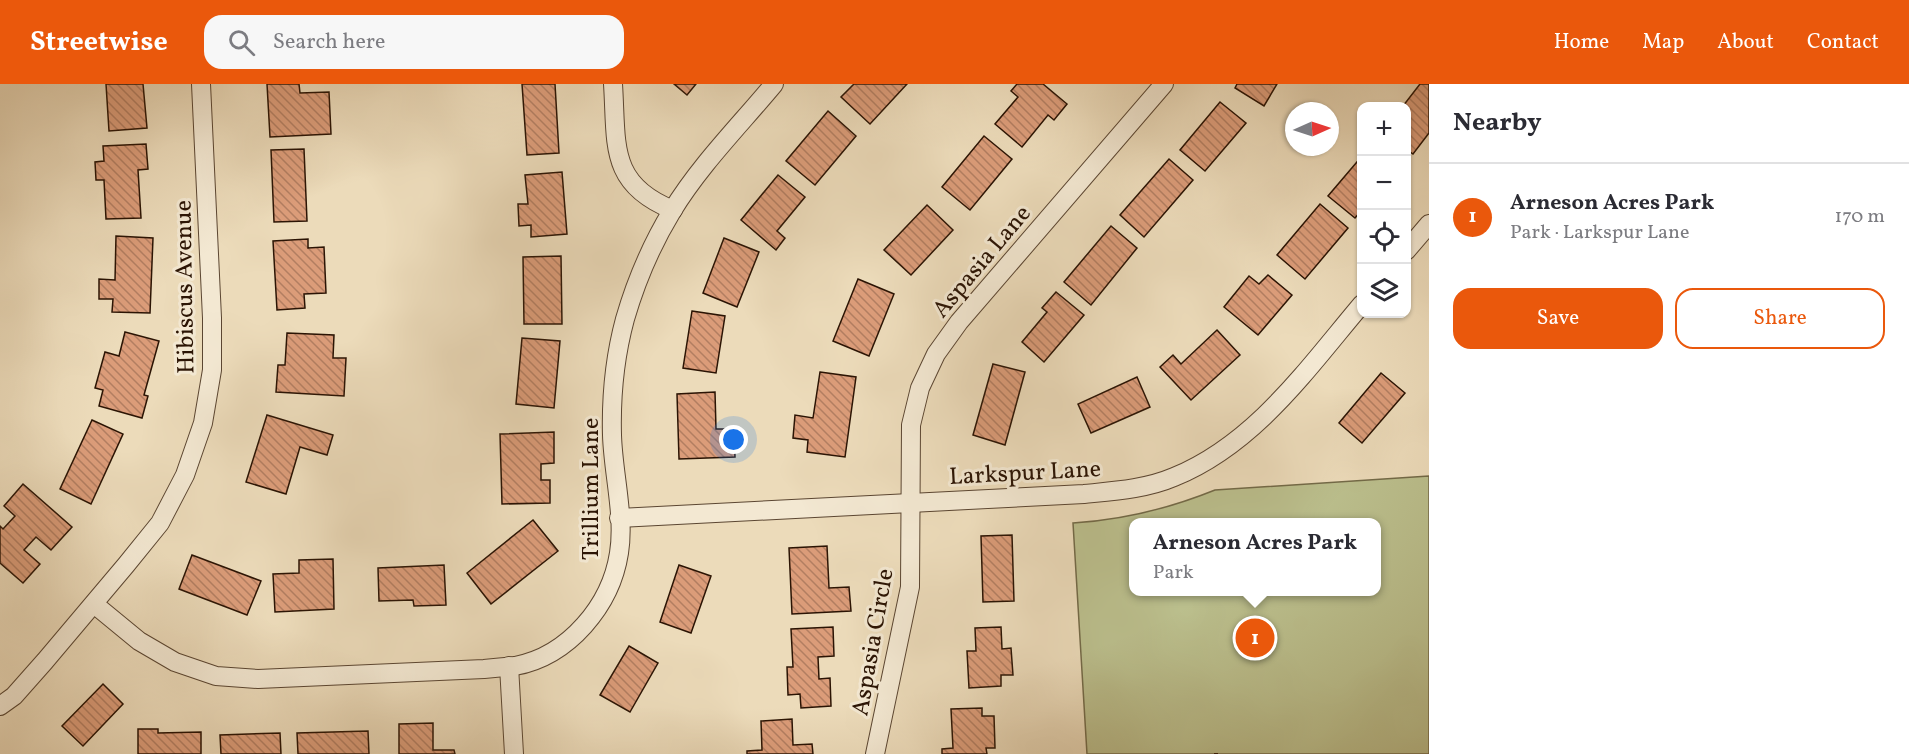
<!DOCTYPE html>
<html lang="en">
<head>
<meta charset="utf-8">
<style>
	:root { --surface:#fff; --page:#f7f7f7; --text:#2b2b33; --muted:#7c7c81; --line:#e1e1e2; --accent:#ea580c }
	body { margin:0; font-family:Vollkorn,serif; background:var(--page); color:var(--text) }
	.controls { position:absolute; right:18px; top:18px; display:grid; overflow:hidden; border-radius:12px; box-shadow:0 2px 4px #0004 }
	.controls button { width:54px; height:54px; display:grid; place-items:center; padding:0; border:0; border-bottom:2px solid var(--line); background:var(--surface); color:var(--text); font:30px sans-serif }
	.compass { position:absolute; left:1285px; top:18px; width:54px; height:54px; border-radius:50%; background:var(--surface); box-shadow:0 2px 4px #0004; rotate:87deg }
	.you { position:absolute; left:734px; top:356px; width:21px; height:21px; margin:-15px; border:4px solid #fff; border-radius:50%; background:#1a73e8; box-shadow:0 0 0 9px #1a73e833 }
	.badge { display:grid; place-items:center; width:39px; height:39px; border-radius:50%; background:var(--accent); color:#fff; font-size:20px; font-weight:700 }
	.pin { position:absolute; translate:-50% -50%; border:3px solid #fff; box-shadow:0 2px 6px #0006 }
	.popup { position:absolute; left:1129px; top:434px; width:252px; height:78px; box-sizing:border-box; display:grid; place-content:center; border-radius:12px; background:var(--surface); filter:drop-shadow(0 2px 4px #0005); font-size:20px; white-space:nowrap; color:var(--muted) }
	.popup b { font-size:22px; color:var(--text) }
	.popup::after { content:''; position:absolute; left:50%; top:100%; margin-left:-12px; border:12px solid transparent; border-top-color:var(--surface) }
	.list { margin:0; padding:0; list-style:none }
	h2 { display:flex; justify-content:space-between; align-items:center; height:78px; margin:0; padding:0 24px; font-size:26px }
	h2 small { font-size:20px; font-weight:400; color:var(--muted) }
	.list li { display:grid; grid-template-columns:39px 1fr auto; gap:18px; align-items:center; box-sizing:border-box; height:108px; padding:0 24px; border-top:2px solid var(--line) }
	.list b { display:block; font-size:22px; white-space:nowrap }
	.list p { margin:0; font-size:20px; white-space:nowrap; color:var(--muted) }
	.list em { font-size:20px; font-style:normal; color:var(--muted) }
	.actions { display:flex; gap:12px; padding:18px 24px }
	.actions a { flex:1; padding:14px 0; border:2px solid var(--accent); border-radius:18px; text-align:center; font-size:21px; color:var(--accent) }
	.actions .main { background:var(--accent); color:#fff }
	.icon { flex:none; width:33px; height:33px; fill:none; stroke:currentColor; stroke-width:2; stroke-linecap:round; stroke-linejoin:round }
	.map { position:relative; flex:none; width:1429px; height:670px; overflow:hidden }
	header { display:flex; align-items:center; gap:36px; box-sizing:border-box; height:84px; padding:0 30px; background:var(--accent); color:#fff }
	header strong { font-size:28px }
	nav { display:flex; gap:33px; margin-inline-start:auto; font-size:21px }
	.search { width:420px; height:54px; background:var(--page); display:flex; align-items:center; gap:15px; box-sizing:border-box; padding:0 21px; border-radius:18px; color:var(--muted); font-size:22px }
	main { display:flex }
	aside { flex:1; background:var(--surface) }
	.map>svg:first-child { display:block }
	.green { fill:#bbbf8d; stroke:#736a48; stroke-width:1.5; fill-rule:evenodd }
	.building { fill:url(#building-back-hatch); stroke:#2b1404; stroke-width:1.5 }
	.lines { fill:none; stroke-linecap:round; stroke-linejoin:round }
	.street-casing { stroke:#5b4632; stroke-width:20 }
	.path { stroke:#2b1404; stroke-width:4; stroke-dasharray:4.5 3; stroke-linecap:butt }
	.street { stroke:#f3e8d2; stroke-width:18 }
	.labels { text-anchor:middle; stroke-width:6; stroke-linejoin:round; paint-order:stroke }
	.street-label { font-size:24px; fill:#2b1404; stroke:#f3e8d2 }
</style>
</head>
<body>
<header>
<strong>Streetwise</strong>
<div class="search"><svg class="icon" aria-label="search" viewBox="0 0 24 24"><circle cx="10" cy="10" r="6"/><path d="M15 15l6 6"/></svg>Search here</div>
<nav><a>Home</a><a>Map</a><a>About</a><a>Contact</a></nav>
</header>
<main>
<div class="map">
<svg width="1429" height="670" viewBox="0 0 1429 670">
	<defs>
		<pattern id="building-back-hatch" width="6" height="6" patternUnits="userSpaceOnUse" patternTransform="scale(1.5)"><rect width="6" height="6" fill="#db9c79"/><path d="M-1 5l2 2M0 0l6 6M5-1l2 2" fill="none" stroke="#b27e61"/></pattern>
	</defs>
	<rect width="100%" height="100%" fill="#ecdbba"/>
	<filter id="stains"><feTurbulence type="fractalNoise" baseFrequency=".00333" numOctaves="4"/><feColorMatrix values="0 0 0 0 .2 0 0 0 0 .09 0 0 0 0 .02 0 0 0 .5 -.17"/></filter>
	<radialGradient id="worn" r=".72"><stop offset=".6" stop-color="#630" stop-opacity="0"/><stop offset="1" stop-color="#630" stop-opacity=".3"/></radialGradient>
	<path class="green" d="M1429,392v278h-342l-14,-231c50,-3 95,-14 142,-33zM1134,438h242v70h-242z"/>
	<g class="building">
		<path d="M106,0h37l4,44 -38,3z"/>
		<path d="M267,0h32l1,9 29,-1 2,42 -61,3z"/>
		<path d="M522,0h33l4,69 -32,2z"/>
		<path d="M674,0h22l-9,11z"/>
		<path d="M854,0h53l-37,40 -29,-27z"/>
		<path d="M1017,0h26l24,20 -13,16 -6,-5 -26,32 -27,-23 23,-27 -7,-6z"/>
		<path d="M1237,0h40l-13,22 -29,-18z"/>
		<path d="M1420,0h9v49l-16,21 -7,-5v-43h-3z"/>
		<path d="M1220,18l26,21 -41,48 -25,-21z"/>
		<path d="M828,27l28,25 -41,49 -29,-24z"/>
		<path d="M984,52l28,23 -42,51 -28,-23z"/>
		<path d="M146,60l2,25 -10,1 3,48 -35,1 -2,-39h-8l-1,-18 9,-1 -1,-15z"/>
		<path d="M304,65l3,72 -33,1 -3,-72z"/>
		<path d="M1362,72v54l-7,8 -27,-22z"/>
		<path d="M1169,75l24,21 -49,57 -24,-22z"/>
		<path d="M562,88l5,62 -36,3v-12l-12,1 -1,-22h10l-3,-29z"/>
		<path d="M778,91l27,22 -28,34 8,7 -9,12 -35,-30z"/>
		<path d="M1320,120l28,24 -43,51 -28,-24z"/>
		<path d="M927,121l26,25 -42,45 -27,-25z"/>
		<path d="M1111,142l26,22 -46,57 -27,-23z"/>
		<path d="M116,152l37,2 -3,75 -38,-1 1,-13h-14v-20l16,1z"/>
		<path d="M724,154l35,14 -22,55 -34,-14z"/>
		<path d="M308,155v9l16,-1 2,46 -22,1 1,14 -28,2 -4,-69z"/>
		<path d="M561,172l1,68h-38l-1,-67z"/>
		<path d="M1268,191l24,20 -34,40 -34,-28 25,-31 10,8z"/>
		<path d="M858,195l36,15 -25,62 -36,-15z"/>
		<path d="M1056,208l28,23 -40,47 -22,-20 25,-30 -5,-4z"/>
		<path d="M692,227l33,5 -9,57 -33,-5z"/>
		<path d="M1217,246l23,25 -49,45 -31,-33 13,-12 8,9z"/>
		<path d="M125,248l34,9 -15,54 4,1 -6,22 -43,-12 4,-16 -8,-2 10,-36 14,4z"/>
		<path d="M287,249l47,2 -1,23h13l-2,38 -68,-4 2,-27h7z"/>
		<path d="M522,254l38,3 -6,67 -38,-4z"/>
		<path d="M993,280l32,8 -20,73 -32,-10z"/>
		<path d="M820,288l36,5 -11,80 -38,-5 1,-12 -15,-2 2,-23 18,3z"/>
		<path d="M1381,289l24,20 -43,50 -23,-20z"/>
		<path d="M1137,293l13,30 -59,26 -13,-29z"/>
		<path d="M715,308l1,37h18l1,28 -56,2 -2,-65z"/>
		<path d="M267,331l66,20 -6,20 -27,-8 -14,47 -40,-12z"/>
		<path d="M92,336l31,14 -32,70 -31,-15z"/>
		<path d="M554,348v31l-13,1v16h9v23l-48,1 -2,-70z"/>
		<path d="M23,400l49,43 -21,23 -15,-13 -12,13 16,14 -17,19 -23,-20v-37l3,3 12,-13 -11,-10z"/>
		<path d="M533,436l25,31 -67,53 -24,-31z"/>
		<path d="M1012,451l2,66 -31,1 -2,-66z"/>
		<path d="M827,462l2,42 20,-1 2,24 -59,3 -3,-66z"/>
		<path d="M192,471l69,26 -14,34 -68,-26z"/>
		<path d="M333,475l1,50 -59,3 -2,-38 26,-1v-13z"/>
		<path d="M444,481l2,40 -32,1 -1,-6 -34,1 -1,-33z"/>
		<path d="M679,481l32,11 -20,57 -31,-11z"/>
		<path d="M833,543l1,29 -16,1 1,22 11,-1 1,28 -30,2 -1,-14 -12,1 -1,-28h6l-2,-38z"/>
		<path d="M1001,543l1,22 9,-1 2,27h-12v11l-32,2 -2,-37h9l-1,-23z"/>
		<path d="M629,562l29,17 -28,49 -30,-17z"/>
		<path d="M103,600l20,20 -40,42 -21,-20z"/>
		<path d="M982,624v8h12l1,32h-9l1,6h-45v-5l11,-1 -2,-39z"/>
		<path d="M792,635l1,26 19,-1 1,10h-66v-3l15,-1 -1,-29z"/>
		<path d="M433,639v27h21l1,4h-56v-30z"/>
		<path d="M138,645h20v4l43,-1v22h-63z"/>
		<path d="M368,647l1,23h-71l-1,-21z"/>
		<path d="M280,649l1,21h-60l-1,-19z"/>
	</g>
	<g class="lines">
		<g class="street-casing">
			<g id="street">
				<path d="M613,0c4,60 -5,100 60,126"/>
				<path d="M1406,167l23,-27"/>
				<path d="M619,434l465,-24c30,-3 62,-5 90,-17 81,-33 133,-108 188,-173"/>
				<path d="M94,520l45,37 36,21 41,14 42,3 226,-10c10,-1 21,-2 31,-3 54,-10 96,-61 104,-113 6,-37 -6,-80 -7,-118 -1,-38 3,-79 13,-116 11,-38 27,-75 47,-108 28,-46 68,-86 102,-127"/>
				<path d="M509,582l5,88"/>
				<path d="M0,622l14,-10 31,-35 81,-96 34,-42 25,-48 18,-52 9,-53v-52l-11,-234"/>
				<path d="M875,670l35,-167 1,-162 9,-37 16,-34 23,-32 205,-238"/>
			</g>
		</g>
		<path class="path" d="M1216,669v1"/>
		<use href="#street" class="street"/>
	</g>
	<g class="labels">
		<g class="street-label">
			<text transform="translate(981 177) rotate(-50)" y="8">Aspasia Lane</text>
			<text transform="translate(184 203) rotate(-91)" y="8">Hibiscus Avenue</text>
			<text transform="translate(1025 388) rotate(-3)" y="8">Larkspur Lane</text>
			<text transform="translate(590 405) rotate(-90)" y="8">Trillium Lane</text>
			<text transform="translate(872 558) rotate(-80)" y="8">Aspasia Circle</text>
		</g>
	</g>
	<rect width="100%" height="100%" filter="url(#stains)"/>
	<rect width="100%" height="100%" fill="url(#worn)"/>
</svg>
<div class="controls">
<button>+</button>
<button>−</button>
<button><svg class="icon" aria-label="locate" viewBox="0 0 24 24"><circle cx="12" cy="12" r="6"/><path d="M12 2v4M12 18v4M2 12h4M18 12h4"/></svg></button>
<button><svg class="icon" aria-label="layers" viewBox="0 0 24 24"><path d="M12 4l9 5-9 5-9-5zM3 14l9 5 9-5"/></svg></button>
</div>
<svg class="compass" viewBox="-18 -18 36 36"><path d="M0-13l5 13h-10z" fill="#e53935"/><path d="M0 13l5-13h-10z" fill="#7c7c81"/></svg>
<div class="you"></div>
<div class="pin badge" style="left:1255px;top:554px">1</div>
<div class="popup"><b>Arneson Acres Park</b>Park</div>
</div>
<aside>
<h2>Nearby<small></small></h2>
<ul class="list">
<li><span class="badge">1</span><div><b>Arneson Acres Park</b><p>Park · Larkspur Lane</p></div><em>170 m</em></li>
</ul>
<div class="actions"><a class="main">Save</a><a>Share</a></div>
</aside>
</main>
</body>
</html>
